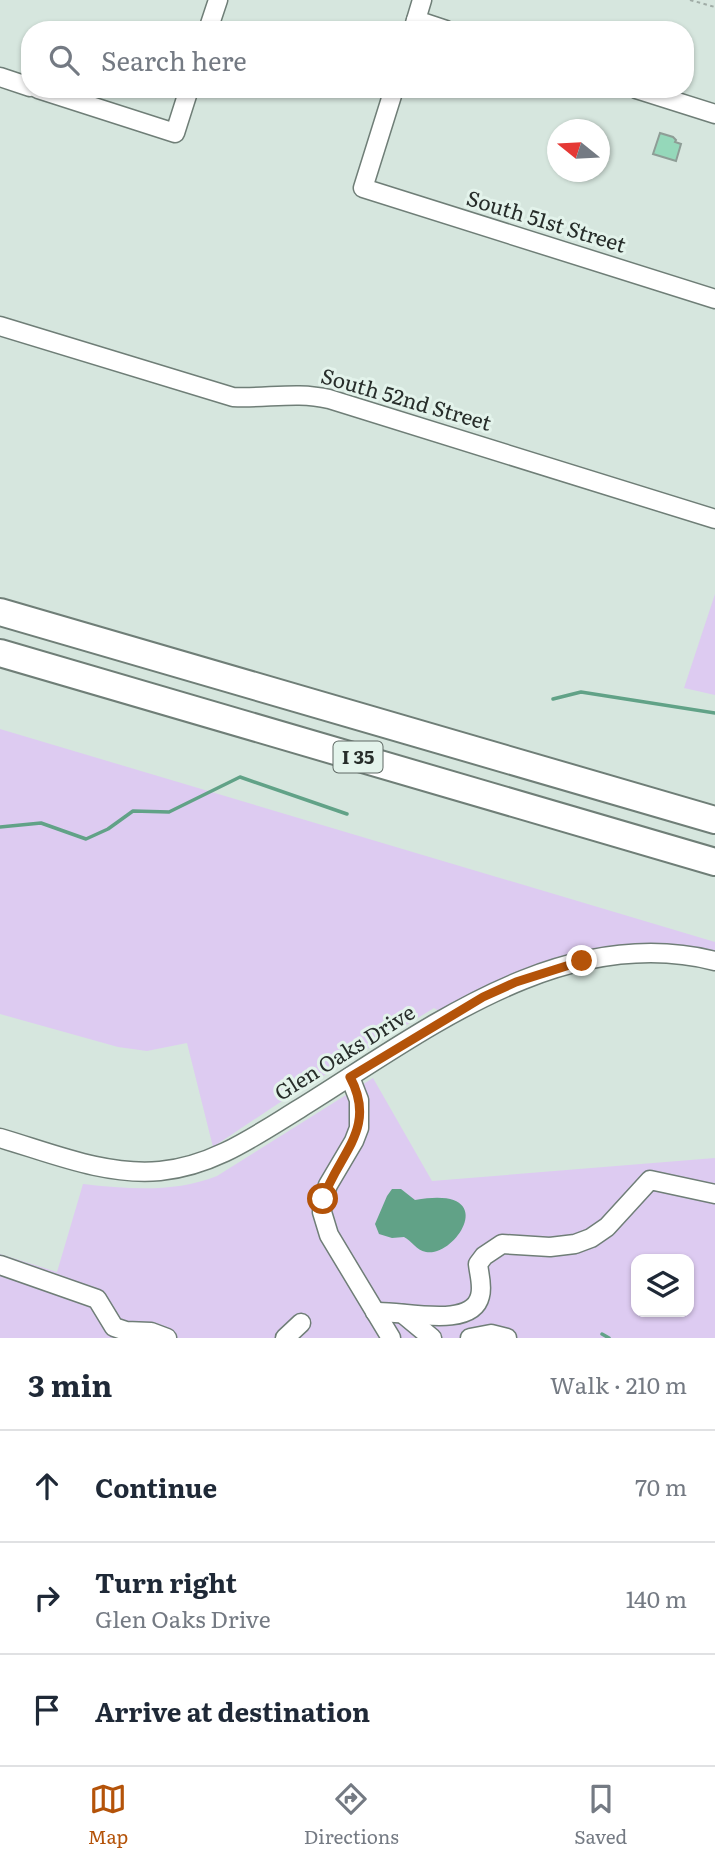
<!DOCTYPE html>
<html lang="en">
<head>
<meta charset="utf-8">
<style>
	:root { --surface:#fff; --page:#f2f2f3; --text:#1f2937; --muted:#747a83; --line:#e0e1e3; --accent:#b45309 }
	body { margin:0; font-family:Literata,serif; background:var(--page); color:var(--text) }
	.controls { position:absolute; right:21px; bottom:21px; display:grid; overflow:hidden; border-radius:14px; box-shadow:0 2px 5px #0004 }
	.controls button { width:63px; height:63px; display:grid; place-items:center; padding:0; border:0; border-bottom:2px solid var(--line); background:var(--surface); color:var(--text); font:35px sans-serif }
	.compass { position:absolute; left:547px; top:119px; width:63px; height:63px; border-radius:50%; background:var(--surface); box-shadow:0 2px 5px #0004; rotate:288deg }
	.stop { position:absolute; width:21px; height:21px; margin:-16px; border:5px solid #b45309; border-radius:50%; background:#fff }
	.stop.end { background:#b45309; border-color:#fff; box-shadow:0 2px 7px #0008 }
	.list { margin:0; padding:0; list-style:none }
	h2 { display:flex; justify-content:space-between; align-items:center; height:91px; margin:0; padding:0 28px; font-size:30px }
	h2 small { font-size:23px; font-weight:400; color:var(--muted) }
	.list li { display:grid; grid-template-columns:46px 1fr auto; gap:21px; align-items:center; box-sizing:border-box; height:112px; padding:0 28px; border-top:2px solid var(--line) }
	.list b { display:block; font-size:26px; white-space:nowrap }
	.list p { margin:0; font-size:23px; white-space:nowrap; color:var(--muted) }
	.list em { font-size:23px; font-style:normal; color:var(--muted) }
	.icon { flex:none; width:38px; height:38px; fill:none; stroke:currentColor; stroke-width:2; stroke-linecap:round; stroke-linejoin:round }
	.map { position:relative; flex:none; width:715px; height:1338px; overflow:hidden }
	.search { position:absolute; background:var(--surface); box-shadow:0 2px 5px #0004; left:21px; right:21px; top:21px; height:77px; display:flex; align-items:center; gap:18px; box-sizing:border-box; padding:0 24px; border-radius:28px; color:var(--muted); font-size:26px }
	.sheet { height:427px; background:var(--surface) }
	nav { display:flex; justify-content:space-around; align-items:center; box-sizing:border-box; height:98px; border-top:2px solid var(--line); background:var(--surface); font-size:19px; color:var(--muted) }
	nav a { display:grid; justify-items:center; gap:4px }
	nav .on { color:var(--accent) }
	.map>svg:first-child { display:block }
	.green { fill:#ddcbf1; fill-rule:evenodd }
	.water { fill:#61a287 }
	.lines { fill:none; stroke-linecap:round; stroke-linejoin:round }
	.stream { stroke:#61a287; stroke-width:3.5 }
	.building { fill:#95d8ba; stroke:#8e9d96; stroke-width:2 }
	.minor-casing { stroke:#6f7e77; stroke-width:21 }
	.highway-casing { stroke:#6f7e77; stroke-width:30 }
	.path { stroke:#a0aca6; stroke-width:2; stroke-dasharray:3.5 3.5; stroke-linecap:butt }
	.minor { stroke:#fff; stroke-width:18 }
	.highway { stroke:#fff; stroke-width:26 }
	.route { stroke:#b45309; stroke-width:9 }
	.labels { text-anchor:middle; stroke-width:6; stroke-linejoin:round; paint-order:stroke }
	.shield { fill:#e3f3eb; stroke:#5f6864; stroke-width:2 }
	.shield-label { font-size:19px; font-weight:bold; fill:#272d2a }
	.street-label { font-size:21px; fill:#272d2a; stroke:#e3f3eb }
</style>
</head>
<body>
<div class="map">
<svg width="715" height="1338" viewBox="0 0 715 1338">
	<rect width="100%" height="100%" fill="#d6e6de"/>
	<g class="green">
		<path d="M715,594v101l-31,-7z"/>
		<path d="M0,729l715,213v19h-133l-134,55 -14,-8 -155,95 -66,44 -26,-104 -40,8 -29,-4 -118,-33z"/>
		<path d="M373,1078l59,103 283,-23v180h-715v-84l57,18 26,-88c46,5 91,9 134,-8zM636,1259h53v53h-53z"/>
	</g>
	<path class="water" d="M392,1189h9l14,11c88,-16 41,58 11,52 -10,-2 -14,-11 -22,-15l-12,1 -13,-4 -4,-10 12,-28z"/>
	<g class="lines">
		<g class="stream">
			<path d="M553,699l28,-7 134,21"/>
			<path d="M0,827l41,-4 45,16 22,-10 25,-18 36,1 71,-35 107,37"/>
			<path d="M602,1334l7,4"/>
		</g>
	</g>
	<path class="building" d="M660,133l13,4 3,3 -1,2 6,2 -5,17 -23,-7z"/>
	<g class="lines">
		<g class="minor-casing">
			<g id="minor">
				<path d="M416,20l30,10"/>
				<path d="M208,30l10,-30"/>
				<path d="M413,30l9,-30"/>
				<path d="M0,77l30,10"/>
				<path d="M38,89l137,44 14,-44"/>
				<path d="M394,89l-31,99 352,111"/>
				<path d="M636,89l79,25"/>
				<path d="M0,326l233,71c33,2 63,-6 96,2l386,120"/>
				<path d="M350,1077l9,23v28l-5,13 -26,44 -5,14 -1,13 7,23 62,103"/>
				<path d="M0,1138c51,15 105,38 160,33 53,-5 95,-35 139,-62 123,-76 262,-187 416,-148"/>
				<path d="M0,1265l97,34 17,28 12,4 25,1 16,6"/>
				<path d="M375,1312c26,-2 97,18 105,-16 3,-10 -1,-22 -2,-32l6,-8 18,-12 48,3 25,-3 16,-6 16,-11 43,-47 65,14"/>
				<path d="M403,1314l29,24"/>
				<path d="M285,1338l16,-15"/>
				<path d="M470,1338l21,-4 16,4"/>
			</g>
		</g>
		<g class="highway-casing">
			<g id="highway">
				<path d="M0,612l715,208"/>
				<path d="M0,653l715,209"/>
			</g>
		</g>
		<path class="path" d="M690,0l25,7"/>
		<use href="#minor" class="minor"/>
		<use href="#highway" class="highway"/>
	</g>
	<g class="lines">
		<path class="route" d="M323,1199c15,-45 55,-70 27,-122l133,-80 33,-15 66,-21"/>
	</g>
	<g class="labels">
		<rect class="shield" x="333.5" y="741.5" width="49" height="31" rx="5"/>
		<g class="shield-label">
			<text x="358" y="764">I 35</text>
		</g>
		<g class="street-label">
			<text transform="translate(546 222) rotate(17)" y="7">South 51st Street</text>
			<text transform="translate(406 400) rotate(16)" y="7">South 52nd Street</text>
			<text transform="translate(345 1053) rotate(-32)" y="7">Glen Oaks Drive</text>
		</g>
	</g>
</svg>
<div class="controls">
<button><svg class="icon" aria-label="layers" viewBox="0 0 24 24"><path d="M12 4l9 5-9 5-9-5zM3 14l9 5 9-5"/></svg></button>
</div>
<svg class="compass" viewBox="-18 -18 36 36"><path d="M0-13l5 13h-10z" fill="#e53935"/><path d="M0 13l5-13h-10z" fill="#747a83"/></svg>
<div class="stop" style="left:323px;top:1199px"></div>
<div class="stop end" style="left:582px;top:961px"></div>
<div class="search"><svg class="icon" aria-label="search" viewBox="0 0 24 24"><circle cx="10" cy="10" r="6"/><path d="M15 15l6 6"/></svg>Search here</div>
</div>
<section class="sheet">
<h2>3 min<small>Walk · 210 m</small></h2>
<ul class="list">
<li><svg class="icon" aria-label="ahead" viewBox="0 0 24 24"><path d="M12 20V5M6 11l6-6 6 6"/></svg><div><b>Continue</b></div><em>70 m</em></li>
<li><svg class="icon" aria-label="right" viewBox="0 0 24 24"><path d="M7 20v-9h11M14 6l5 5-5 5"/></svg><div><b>Turn right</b><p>Glen Oaks Drive</p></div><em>140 m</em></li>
<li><svg class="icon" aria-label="arrive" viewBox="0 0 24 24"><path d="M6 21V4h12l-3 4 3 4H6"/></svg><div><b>Arrive at destination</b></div></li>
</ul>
</section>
<nav>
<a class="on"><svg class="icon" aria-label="map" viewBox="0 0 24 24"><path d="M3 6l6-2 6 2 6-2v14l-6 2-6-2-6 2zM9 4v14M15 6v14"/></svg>Map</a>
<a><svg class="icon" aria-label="directions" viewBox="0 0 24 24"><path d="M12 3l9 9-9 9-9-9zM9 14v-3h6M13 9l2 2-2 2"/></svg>Directions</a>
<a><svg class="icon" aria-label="saved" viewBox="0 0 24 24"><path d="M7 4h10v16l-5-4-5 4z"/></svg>Saved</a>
</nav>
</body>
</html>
